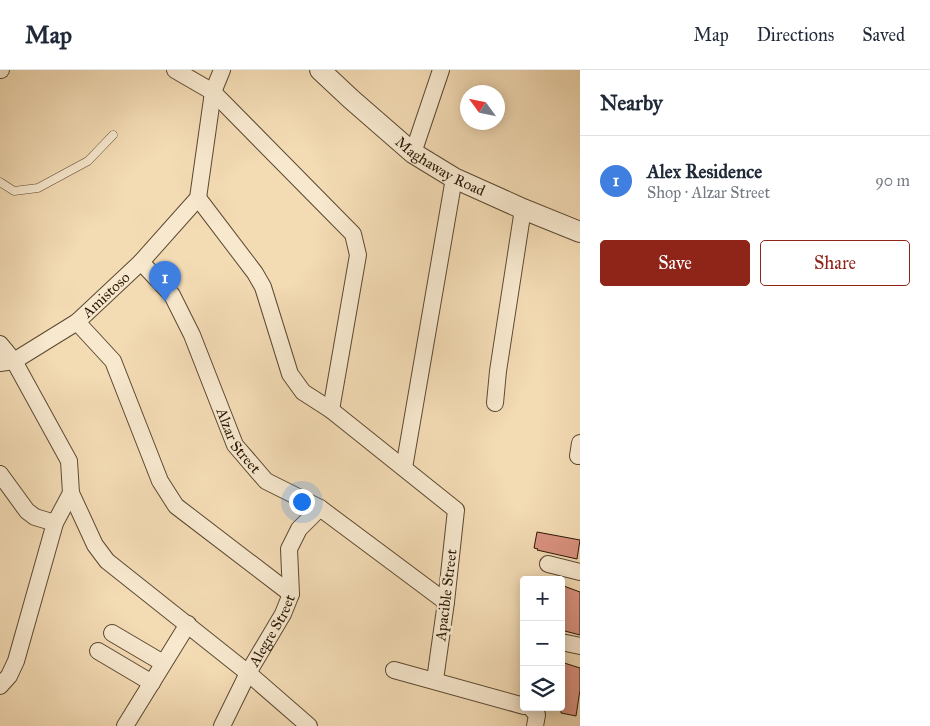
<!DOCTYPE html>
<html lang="en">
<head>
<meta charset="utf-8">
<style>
	:root { --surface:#fff; --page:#f2f2f3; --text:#1f2937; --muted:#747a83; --line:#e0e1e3; --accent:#8f2418 }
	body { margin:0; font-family:"IM FELL Great Primer",serif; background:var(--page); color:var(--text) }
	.controls { position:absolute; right:15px; bottom:15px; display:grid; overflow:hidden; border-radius:5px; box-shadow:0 2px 12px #0003 }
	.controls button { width:45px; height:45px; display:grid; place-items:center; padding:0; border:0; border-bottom:1px solid var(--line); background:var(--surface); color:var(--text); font:25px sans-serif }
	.compass { position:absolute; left:460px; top:15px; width:45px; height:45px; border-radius:50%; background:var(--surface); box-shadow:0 2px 12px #0003; rotate:303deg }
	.you { position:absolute; left:301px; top:431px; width:18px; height:18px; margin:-12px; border:4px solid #fff; border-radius:50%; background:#1a73e8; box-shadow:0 0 0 8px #1a73e833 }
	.badge { display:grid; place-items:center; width:32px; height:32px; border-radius:50%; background:var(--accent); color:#fff; font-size:16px; font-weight:700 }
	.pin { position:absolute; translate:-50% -41px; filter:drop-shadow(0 1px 2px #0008) }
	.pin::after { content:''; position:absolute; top:26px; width:18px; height:15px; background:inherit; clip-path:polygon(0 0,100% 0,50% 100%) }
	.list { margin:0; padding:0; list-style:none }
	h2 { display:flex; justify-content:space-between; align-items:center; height:65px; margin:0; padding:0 20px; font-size:21px }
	h2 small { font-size:16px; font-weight:400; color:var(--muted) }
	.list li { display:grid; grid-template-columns:32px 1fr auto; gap:15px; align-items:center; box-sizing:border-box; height:90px; padding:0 20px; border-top:1px solid var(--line) }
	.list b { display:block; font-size:19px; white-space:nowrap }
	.list p { margin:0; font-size:16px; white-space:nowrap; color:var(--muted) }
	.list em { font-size:16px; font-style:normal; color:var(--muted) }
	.actions { display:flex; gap:10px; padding:15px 20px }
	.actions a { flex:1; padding:11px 0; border:1px solid var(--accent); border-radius:5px; text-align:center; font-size:18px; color:var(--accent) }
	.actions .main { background:var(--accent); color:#fff }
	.icon { flex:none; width:28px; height:28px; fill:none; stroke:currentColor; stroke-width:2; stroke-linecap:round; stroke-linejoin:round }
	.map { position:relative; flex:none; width:580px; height:656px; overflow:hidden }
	header { display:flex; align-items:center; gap:30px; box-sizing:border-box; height:70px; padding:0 25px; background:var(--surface); border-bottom:1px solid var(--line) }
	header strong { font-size:24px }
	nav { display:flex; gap:28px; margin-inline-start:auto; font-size:18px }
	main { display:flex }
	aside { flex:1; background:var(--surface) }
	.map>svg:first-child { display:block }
	.building { fill:#db9381; stroke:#2a1806 }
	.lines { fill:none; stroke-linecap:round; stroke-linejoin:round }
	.service-casing { stroke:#5c4932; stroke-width:9 }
	.minor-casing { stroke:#5c4932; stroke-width:18 }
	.tertiary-casing { stroke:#5c4932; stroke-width:22 }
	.service { stroke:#f7e8ce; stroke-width:8 }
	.minor { stroke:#f7e8ce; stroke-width:16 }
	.tertiary { stroke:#f7e8ce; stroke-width:20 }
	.labels { text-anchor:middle; stroke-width:5; stroke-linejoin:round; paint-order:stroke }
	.street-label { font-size:15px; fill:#2a1806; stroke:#f7e8ce }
</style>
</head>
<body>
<header>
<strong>Map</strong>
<nav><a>Map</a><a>Directions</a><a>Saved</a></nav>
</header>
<main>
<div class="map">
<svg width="580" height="656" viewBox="0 0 580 656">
	<rect width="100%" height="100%" fill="#f3dbb4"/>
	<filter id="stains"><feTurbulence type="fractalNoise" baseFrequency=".004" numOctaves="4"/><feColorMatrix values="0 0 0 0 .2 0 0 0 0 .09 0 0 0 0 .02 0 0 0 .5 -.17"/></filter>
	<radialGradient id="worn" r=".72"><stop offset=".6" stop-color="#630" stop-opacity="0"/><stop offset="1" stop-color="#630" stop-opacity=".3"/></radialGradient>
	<g class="building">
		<path d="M537,462l43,8 -3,19 -40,-9 1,-1 -4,-1z"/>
		<path d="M561,515l19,7v43l-19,-5z"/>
		<path d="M561,592l19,6v22l-4,26 -15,-3z"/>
	</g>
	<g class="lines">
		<g class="service-casing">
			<path id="service" d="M0,112l14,9 24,-3 50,-27 25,-26"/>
		</g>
		<g class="minor-casing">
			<g id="minor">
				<path d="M0,0h1"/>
				<path d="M175,0l38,22 140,142 5,21 -27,155"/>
				<path d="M413,83l28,-83"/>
				<path d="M198,128l57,75 8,14 27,87 13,18 28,18 125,100 -10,92 -11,78"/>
				<path id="s1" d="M141,192l31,33 20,40 43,110 31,36 54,27 126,94"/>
				<path d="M77,252l36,39 47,120 16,25 115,88"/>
				<path d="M0,274l14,17 55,100 2,32 24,52 12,16 141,112 61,53"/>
				<path id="s2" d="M0,293l14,-2 63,-39 64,-60 57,-64 15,-106 9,-22"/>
				<path d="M495,333l3,-32 25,-162"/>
				<path d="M578,386l2,-13"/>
				<path d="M404,398l50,-290"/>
				<path d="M0,404l27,37 8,6 20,6"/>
				<path d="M548,494l32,8"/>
				<path d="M112,563l51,30"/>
				<path d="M561,572l19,4"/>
				<path d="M98,581l54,32"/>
				<path d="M394,600l130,36"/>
				<path d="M0,616l9,-10 7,-15 39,-138 16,-30"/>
				<path d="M530,637l7,8 -2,11"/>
				<path d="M125,656l63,-102"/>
				<path id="s3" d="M222,656l26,-53 35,-59 8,-20 -2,-45 10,-20 21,-21"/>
			</g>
		</g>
		<g class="tertiary-casing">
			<g id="tertiary">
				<path id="s4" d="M320,0l31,29 62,54 41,25 69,31 57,23"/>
			</g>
		</g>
		<use href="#service" class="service"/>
		<use href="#minor" class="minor"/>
		<use href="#tertiary" class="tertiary"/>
	</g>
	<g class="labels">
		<g class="street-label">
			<text dy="5" stroke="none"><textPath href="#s4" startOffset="155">Maghaway Road</textPath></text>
			<text dy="5" stroke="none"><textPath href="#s2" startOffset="128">Amistoso</textPath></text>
			<text dy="5" stroke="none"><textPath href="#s1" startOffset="206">Alzar Street</textPath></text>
			<text transform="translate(446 525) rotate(-83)" y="5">Apacible Street</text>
			<text dy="5" stroke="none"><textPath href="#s3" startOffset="108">Alegre Street</textPath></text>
		</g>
	</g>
	<rect width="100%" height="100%" filter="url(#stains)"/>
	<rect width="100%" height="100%" fill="url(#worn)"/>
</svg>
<div class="controls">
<button>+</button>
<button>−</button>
<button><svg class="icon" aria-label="layers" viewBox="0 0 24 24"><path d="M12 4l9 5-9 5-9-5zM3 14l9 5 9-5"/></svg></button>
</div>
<svg class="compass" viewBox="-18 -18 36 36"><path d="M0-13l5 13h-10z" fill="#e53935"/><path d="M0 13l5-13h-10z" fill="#747a83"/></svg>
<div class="you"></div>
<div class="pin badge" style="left:165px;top:232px;background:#3f7fe0">1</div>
</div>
<aside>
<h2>Nearby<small></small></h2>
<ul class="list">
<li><span class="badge" style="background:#3f7fe0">1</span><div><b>Alex Residence</b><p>Shop · Alzar Street</p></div><em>90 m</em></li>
</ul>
<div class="actions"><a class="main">Save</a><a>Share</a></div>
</aside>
</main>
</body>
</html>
